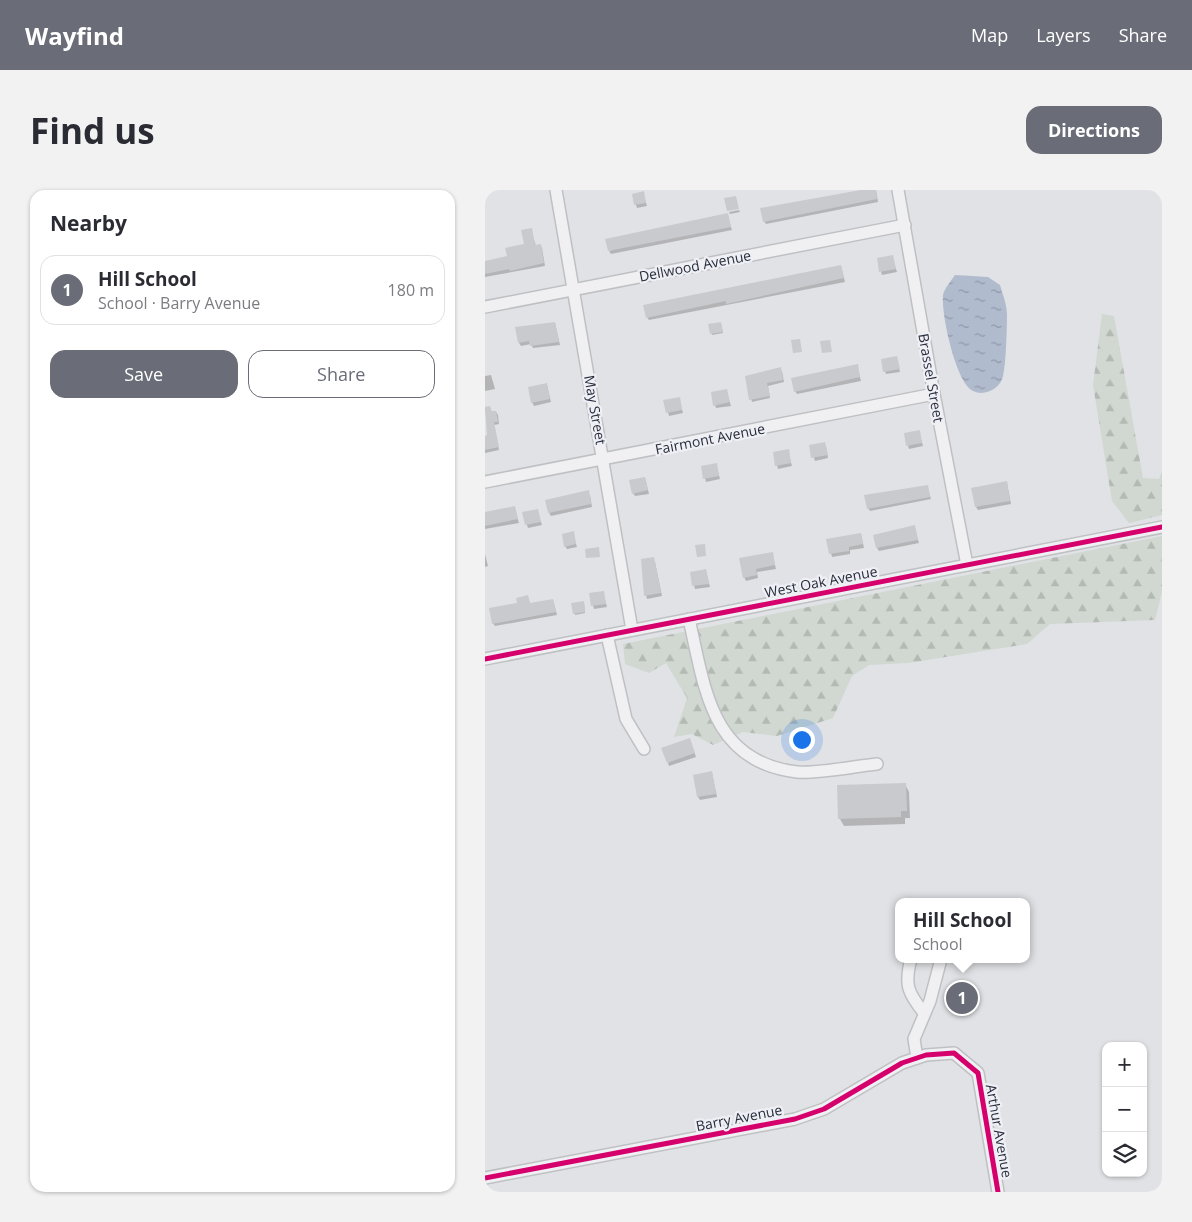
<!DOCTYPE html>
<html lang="en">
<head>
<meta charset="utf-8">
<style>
	:root { --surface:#fff; --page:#f2f2f3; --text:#2b2b33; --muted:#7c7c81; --line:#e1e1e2; --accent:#6a6d77 }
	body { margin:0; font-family:"Open Sans",sans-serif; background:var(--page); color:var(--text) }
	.controls { position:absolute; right:15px; bottom:15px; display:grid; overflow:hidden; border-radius:10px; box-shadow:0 1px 4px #0004 }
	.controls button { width:45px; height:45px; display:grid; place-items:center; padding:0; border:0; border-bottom:1px solid var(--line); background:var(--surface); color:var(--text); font:25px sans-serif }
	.you { position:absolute; left:316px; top:549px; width:18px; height:18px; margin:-12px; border:4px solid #fff; border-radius:50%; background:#1a73e8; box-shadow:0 0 0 8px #1a73e833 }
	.badge { display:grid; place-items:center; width:32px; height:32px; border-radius:50%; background:var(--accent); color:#fff; font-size:16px; font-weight:700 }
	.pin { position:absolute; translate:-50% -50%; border:2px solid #fff; box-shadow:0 1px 5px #0006 }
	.popup { position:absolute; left:410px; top:708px; width:135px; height:65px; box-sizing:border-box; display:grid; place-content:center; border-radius:10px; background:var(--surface); filter:drop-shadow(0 1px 4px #0005); font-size:16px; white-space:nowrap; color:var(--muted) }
	.popup b { font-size:19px; color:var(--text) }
	.popup::after { content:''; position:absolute; left:50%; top:100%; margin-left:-10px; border:10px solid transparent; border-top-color:var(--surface) }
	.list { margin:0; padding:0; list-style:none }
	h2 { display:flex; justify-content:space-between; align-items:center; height:65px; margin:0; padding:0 20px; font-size:21px }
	h2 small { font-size:16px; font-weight:400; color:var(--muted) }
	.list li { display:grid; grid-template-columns:32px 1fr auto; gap:15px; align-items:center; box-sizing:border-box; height:70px; margin:0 10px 10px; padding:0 10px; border:1px solid var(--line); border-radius:15px }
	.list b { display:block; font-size:19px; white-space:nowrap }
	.list p { margin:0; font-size:16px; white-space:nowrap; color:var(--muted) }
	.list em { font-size:16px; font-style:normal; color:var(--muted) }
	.actions { display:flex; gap:10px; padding:15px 20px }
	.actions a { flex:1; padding:11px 0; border:1px solid var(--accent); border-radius:15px; text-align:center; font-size:18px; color:var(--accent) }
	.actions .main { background:var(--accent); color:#fff }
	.icon { flex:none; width:28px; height:28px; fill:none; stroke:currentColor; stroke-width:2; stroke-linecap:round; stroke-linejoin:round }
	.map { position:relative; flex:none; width:677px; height:1002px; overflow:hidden; border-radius:15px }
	header { display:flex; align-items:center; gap:30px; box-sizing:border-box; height:70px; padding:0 25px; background:var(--accent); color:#fff }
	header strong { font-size:24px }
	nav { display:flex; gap:28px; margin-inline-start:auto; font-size:18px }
	.intro { display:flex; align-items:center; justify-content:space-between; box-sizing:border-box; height:120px; padding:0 30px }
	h1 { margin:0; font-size:35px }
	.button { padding:12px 22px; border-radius:15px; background:var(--accent); color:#fff; font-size:18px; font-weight:700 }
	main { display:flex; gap:30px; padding:0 30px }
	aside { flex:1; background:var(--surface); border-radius:15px; box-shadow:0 1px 4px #0004 }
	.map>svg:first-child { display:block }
	.forest { fill:url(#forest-firs) }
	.water { fill:url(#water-ripples) }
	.shadow { fill:#0003 }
	.building { fill:#c9cacd }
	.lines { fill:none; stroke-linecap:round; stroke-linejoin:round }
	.minor-casing { stroke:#bfc0c3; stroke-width:14 }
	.minor { stroke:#f0f0f2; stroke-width:11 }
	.cycleway-casing { stroke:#eef0f5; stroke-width:8 }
	.cycleway { stroke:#d6006c; stroke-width:5 }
	.labels { text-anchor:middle; stroke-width:4.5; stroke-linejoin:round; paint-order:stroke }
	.street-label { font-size:14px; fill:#2a2e3c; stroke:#eef0f5 }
</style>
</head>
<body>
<header>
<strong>Wayfind</strong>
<nav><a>Map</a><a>Layers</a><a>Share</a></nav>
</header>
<div class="intro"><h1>Find us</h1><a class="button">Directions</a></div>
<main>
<aside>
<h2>Nearby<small></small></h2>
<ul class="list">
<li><span class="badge">1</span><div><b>Hill School</b><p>School · Barry Avenue</p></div><em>180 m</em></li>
</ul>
<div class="actions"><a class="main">Save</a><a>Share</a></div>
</aside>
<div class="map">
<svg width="677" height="1002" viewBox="0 0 677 1002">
	<defs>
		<pattern id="forest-firs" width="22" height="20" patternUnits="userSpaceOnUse" patternTransform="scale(1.25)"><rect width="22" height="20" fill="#d0d8d1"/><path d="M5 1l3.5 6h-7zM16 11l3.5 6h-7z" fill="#b3bab4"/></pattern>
		<pattern id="water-ripples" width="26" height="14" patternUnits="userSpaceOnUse" patternTransform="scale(1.25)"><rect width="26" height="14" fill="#b1bbce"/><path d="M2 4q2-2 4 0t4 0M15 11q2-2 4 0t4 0" fill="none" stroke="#9098a8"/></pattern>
	</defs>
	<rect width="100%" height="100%" fill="#e1e2e5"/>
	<g class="forest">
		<path d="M617,124l12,2 29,162 16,1 3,-8v44l-33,8 -17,-22 -19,-116z"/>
		<path d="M677,346v56l-7,28 -105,4 -23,20 -119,19 -39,2 -17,11 -19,42 -56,18 -34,-4 -30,13 -21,-11 -18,3 13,-39 -21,-35 -17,10 -24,-9 -2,-20z"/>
	</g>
	<path class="water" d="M470,85l33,2 12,8c3,10 7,20 7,30 0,13 -1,49 -4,61 -2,12 -18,21 -30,15 -17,-8 -32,-77 -30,-96 1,-6 8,-14 12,-20z"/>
	<g class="shadow">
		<path d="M378,0h13l2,12 -112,22 -2,-3z"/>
		<path d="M158,3l4,13 -10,2 -4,-13z"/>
		<path d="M254,20l1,2 -10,2 -1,-2z"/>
		<path d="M242,25l5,15 -121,24 -2,-3z"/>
		<path d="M46,40l5,16 4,-1 2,3 3,18 -60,11v-15l23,-5 17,-12z"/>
		<path d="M407,67l5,15 -15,3 -1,-3z"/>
		<path d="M356,76l4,16 -196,38 -2,-3z"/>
		<path d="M70,133l5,22 -27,3 -2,-4 -10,2 -2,-3z"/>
		<path d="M236,134l2,9 -11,2 -2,-10z"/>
		<path d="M411,167l4,15 -14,2 -1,-3z"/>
		<path d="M372,175l4,16 -64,13 -2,-3z"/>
		<path d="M297,181l2,11 -16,4 2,12 -18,4 -6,-25z"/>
		<path d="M6,185l4,14 -10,2v-15z"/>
		<path d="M62,195l4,17 -17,4 -2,-4z"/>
		<path d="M241,200l5,16 -15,2 -1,-3z"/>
		<path d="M194,208l4,15 -14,3 -4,-15z"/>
		<path d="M5,217l2,6 4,-1 2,3 1,9 -5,1 5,25 -14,3v-16l4,-1 -4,-28z"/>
		<path d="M434,241l4,15 -14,3 -1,-3z"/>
		<path d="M325,256h16l2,12 -13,3z"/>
		<path d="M303,261l4,15 -14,3 -1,-4z"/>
		<path d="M231,274l4,15 -14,3 -4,-15z"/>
		<path d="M160,288l4,16 -14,2 -2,-3z"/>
		<path d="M522,293l4,21 -33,6 -2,-3z"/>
		<path d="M442,296l4,13 -61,12 -2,-3z"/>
		<path d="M105,305l2,12 -41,9 -2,-3z"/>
		<path d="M29,317l5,16 -34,6v-16z"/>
		<path d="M52,320l5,15 -14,3 -5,-15z"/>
		<path d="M429,336l5,17 -40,8 -2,-3z"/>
		<path d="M88,343l4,14 -10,2 -2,-3z"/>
		<path d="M376,344l3,14 -14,2v4l-18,3 -4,-17z"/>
		<path d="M287,363l4,16 -19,3 1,6 -12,3 -2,-4z"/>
		<path d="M0,364l3,12 -3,1z"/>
		<path d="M170,372l7,34 -15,3 -4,-16h3z"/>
		<path d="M221,381l4,16 -15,2 -4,-16z"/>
		<path d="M118,402l4,15 -13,2 -4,-15z"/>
		<path d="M43,407l2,7 23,-4 4,15 -62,11 -2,-3z"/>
		<path d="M99,413l1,10 -10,2 -2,-11z"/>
		<path d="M206,553l5,14 -27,9 -1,-3z"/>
		<path d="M227,583l5,24 -17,3 -2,-3z"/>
		<path d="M420,594l4,8 1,26h-5v6l-61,2 -4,-7z"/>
	</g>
	<g class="building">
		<path d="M376,0h15l1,9 -114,23 -3,-14z"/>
		<path d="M159,1l2,12 -12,2 -2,-11z"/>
		<path d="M251,6l3,13 -12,2 -3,-13z"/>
		<path d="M243,23l3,14 -123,24 -3,-12z"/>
		<path d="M47,38l3,17 6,-1 3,19 -34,8 -1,-2 -24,5v-13l22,-5 -2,-8 19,-4 -3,-14z"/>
		<path d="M408,65l3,14 -17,3 -2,-14z"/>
		<path d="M356,75l3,13 -118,26v-3l-80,17 -3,-13z"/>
		<path d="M70,132l4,20 -29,4 -1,-5 -11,2 -3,-16z"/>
		<path d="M236,132l2,10 -13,2 -2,-10z"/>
		<path d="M315,149l2,13 -9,1 -2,-13z"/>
		<path d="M345,150l2,12 -10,1 -2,-12z"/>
		<path d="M412,166l3,13 -17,3 -2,-13z"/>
		<path d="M373,174l2,13 -66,15 -3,-14z"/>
		<path d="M296,177l2,13 -16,3 3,13 -21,4 -4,-24z"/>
		<path d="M62,193l3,16 -19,4 -3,-16z"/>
		<path d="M242,199l3,13 -17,4 -2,-14z"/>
		<path d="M195,207l2,13 -16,3 -3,-13z"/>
		<path d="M5,216l1,5h5l2,11h-4l5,25 -14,3v-14l2,-1 -2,-28z"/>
		<path d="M435,240l2,13 -16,3 -2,-13z"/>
		<path d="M340,252l3,13 -17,3 -2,-13z"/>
		<path d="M304,259l2,14 -16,3 -2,-14z"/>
		<path d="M232,273l2,13 -16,3 -2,-13z"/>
		<path d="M160,287l3,13 -16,4 -3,-14z"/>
		<path d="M522,291l3,20 -35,6 -4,-19z"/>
		<path d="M443,295l2,12 -63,12 -3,-14z"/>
		<path d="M104,300l2,14 -43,9 -3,-13z"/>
		<path d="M30,316l3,13 -33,7v-14z"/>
		<path d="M53,319l3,13 -16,3 -3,-13z"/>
		<path d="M430,335l3,15 -42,8 -3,-13z"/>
		<path d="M89,341l2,13 -12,3 -2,-13z"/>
		<path d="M376,343l2,11 -14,3v4l-20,3 -3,-15z"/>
		<path d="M220,354l1,12 -9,1 -2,-12z"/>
		<path d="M114,357l1,10 -14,1 -1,-9z"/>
		<path d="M288,362l2,13 -19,4 1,6 -14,3 -4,-20z"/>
		<path d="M169,367l7,36 -17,3 -3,-37z"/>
		<path d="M221,379l3,15 -17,2 -2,-14z"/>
		<path d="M119,401l2,13 -15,2 -2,-13z"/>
		<path d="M43,405l2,8 23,-4 3,13 -64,12 -3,-16 28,-5 -1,-5z"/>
		<path d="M99,411l1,11 -12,2 -2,-11z"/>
		<path d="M205,548l5,15 -28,10 -6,-15z"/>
		<path d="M227,581l4,23 -19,3 -4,-22z"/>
		<path d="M421,593l1,28h-6v6l-63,2 -1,-34z"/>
	</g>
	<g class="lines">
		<g class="minor-casing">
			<g id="minor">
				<path d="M71,0l76,440"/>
				<path d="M413,0l36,204 33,171"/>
				<path d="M0,117l420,-82"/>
				<path d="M0,292l449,-88"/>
				<path d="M204,429c16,70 22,143 108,153 19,2 59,-6 80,-8"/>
				<path d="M122,445l19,84 18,30"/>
				<path d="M0,469l677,-132"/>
				<path d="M426,769c-7,26 -3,34 13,54"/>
				<path d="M432,868l-3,-19 16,-38 11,-42"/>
				<path d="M0,988l310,-59 29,-10 78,-46 24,-8 28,-2 24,20 20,119"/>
			</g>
		</g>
		<use href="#minor" class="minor"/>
		<g class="cycleway-casing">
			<g id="cycleway">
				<path d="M0,469l677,-132"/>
				<path d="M0,988l310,-59 29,-10 78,-46 24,-8 28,-2 24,20 20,119"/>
			</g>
		</g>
		<use href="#cycleway" class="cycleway"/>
	</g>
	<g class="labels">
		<g class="street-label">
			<text transform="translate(210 76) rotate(-11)" y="5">Dellwood Avenue</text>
			<text transform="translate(446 188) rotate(80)" y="5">Brassel Street</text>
			<text transform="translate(110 220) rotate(80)" y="5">May Street</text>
			<text transform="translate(225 249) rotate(-11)" y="5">Fairmont Avenue</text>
			<text transform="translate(336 392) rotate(-11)" y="5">West Oak Avenue</text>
			<text transform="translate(254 928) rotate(-11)" y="5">Barry Avenue</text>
			<text transform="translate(514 941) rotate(80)" y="5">Arthur Avenue</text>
		</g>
	</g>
</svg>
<div class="controls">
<button>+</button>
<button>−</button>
<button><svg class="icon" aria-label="layers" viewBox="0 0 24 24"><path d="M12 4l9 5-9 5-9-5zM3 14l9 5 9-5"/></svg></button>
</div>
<div class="you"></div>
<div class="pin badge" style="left:477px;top:808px">1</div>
<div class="popup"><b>Hill School</b>School</div>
</div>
</main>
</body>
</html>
